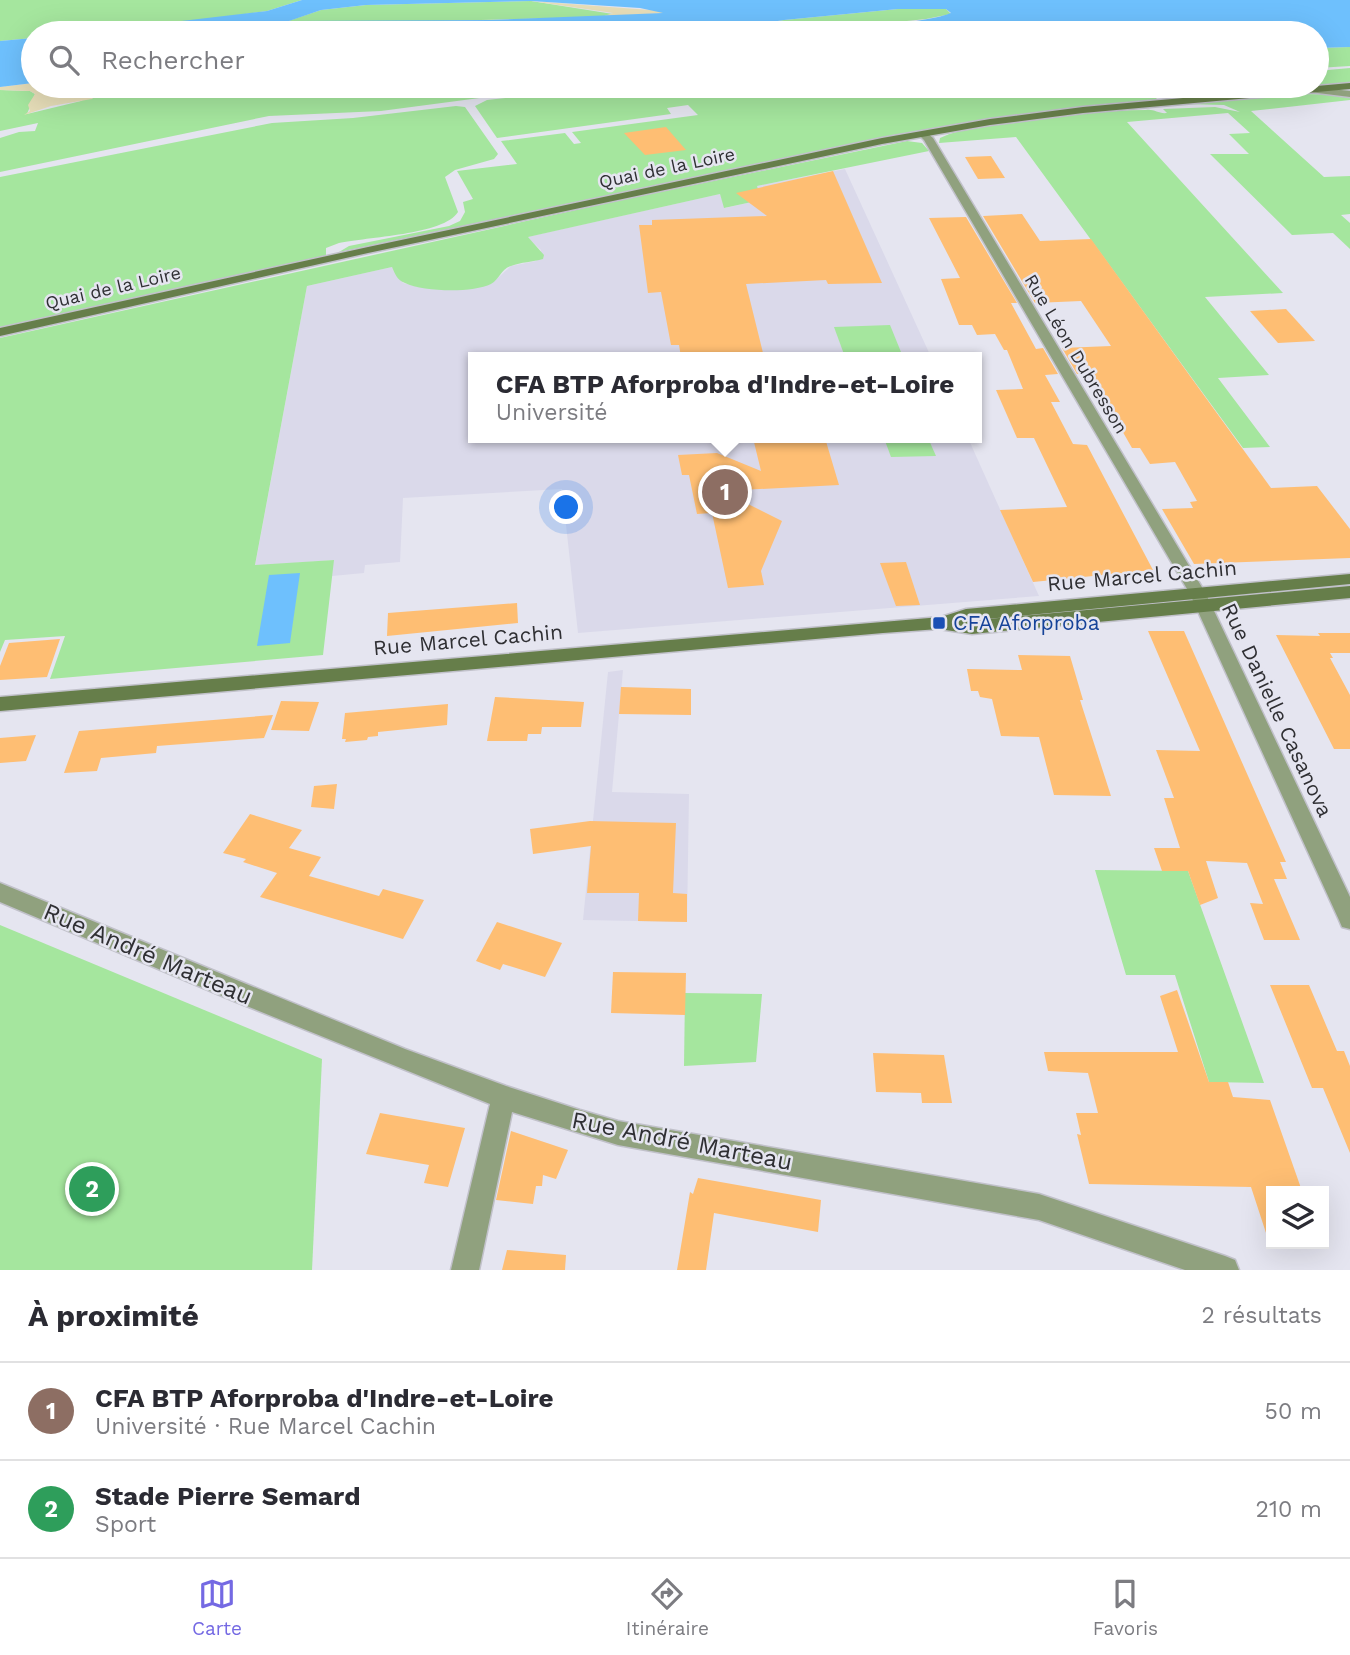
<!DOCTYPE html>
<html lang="fr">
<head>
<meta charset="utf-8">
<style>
	:root { --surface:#fff; --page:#f2f2f3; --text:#2b2b33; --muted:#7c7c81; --line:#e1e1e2; --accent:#7469e3 }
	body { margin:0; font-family:"Work Sans",sans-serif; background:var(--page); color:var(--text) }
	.controls { position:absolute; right:21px; bottom:21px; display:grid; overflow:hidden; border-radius:0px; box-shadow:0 7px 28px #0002 }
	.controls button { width:63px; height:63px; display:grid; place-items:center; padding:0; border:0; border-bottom:2px solid var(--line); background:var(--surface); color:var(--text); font:35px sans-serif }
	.you { position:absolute; left:567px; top:508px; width:24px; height:24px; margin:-18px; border:5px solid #fff; border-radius:50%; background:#1a73e8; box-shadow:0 0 0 10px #1a73e833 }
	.badge { display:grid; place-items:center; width:46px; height:46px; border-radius:50%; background:var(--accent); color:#fff; font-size:23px; font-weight:700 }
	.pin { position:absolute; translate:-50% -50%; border:4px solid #fff; box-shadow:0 2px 7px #0006 }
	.popup { position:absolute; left:468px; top:352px; width:514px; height:91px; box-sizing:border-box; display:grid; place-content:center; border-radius:0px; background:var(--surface); filter:drop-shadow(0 2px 5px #0005); font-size:23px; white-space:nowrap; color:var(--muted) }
	.popup b { font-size:26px; color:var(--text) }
	.popup::after { content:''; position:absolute; left:50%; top:100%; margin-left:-14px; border:14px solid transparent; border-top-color:var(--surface) }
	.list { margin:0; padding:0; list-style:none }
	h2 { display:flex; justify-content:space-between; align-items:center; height:91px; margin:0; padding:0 28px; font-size:30px }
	h2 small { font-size:23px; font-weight:400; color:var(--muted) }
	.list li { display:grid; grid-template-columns:46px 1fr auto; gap:21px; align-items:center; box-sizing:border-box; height:98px; padding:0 28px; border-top:2px solid var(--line) }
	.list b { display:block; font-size:26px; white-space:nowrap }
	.list p { margin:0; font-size:23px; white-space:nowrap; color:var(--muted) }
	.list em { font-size:23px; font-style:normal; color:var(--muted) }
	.icon { flex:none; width:38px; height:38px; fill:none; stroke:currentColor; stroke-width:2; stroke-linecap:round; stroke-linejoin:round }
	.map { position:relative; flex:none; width:1350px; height:1270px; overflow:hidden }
	.search { position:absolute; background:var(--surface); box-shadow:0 7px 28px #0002; left:21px; right:21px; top:21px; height:77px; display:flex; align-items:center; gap:18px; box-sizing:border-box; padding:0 24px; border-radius:38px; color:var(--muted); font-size:26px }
	.sheet { height:287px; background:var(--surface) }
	nav { display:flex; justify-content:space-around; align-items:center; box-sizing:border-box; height:98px; border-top:2px solid var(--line); background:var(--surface); font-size:19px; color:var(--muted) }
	nav a { display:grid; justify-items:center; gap:4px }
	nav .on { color:var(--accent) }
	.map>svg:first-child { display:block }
	.built { fill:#dad9ea }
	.green { fill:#a5e69e }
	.sand { fill:#e6ddb8 }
	.water { fill:#6ec0fd; fill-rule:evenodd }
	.building { fill:#febe73 }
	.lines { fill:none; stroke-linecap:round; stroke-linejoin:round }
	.street-casing { stroke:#c1c1ca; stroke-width:3 }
	.secondary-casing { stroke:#c1c1ca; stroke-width:3 }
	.street { fill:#90a17e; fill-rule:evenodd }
	.secondary { fill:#667e4a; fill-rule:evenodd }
	.transit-dot { fill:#1a4fb4; stroke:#e5e5f0; stroke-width:2.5 }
	.labels { text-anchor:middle; stroke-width:5; stroke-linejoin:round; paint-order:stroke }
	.far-street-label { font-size:18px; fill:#2f2f33; stroke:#e5e5f0 }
	.street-label { font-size:21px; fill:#2f2f33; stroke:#e5e5f0 }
	.transit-label { font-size:21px; fill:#164399; stroke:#e5e5f0; text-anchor:start }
	.near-street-label { font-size:24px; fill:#2f2f33; stroke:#e5e5f0 }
</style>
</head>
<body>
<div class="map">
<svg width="1350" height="1270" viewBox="0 0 1350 1270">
	<rect width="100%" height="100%" fill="#e5e5f0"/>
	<g class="built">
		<path d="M845,169l86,188h-458v81h495l71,158 -461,37 -16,-144 -159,9 -3,64 -35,3 -1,8 -32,3 1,-16 -78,6 52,-280 85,-19 11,16 16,4 42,3 30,-6 20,-18 25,-5 5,-11 -14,-13 193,-43 5,14 35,-8 -4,-14z"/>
		<path d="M623,670l-11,122 77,2 -2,128 -104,-2 25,-248z"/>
	</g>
	<g class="green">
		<path d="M0,0h302l-35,11 -86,12 -102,10h-46v5l-33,3z"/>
		<path d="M531,1l82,13 -12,3 -238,6 -75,-2 33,-11 45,-5z"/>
		<path d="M898,9h48l5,5 -25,5 -86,9 -94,-2 38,-6z"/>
		<path d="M1350,47v19l-33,2v-20z"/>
		<path d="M1350,68v15l-33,3v-15z"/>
		<path d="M153,86h417l-189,25 -112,5 -269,56v-34l19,-6 16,-1 3,-8 -38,8v-41l30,1 5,3 -8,20 54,-13 12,-7h-8l16,-5z"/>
		<path d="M618,86h498l3,2 102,-2 -67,10 4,4 -94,9 -171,26 -554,117 10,-6 100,-20 11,-5 5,-9 -2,-10 10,-3 -16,-28 60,-7 -16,-23 64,-8 9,11 7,-1 -9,-11 126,-17 -10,-10 -21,3 4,6 -174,24 -22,-32 12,-6z"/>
		<path d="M1230,86h85l-150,12z"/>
		<path d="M1303,94l47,1v5l-99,11 73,66 26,-1v38l-9,1 9,8v26l-17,-16 -41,2 -82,-81h39l-20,-20 21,-1 -22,-20 -101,9 156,171 -78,4 64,78 -51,3 52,69 -27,1 -227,-311 -77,6 1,-5c23,-11 51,-12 75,-15 44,-6 88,-13 131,-13 9,-1 12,4 21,3l-4,-4 52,-2 25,5 -16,-7 -38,-1z"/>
		<path d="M456,106l9,1 33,47 -4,5 -39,11 -10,7 13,35c-14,23 -92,25 -119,31l-13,5v8l-326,71v-150l272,-54 81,-5z"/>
		<path d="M907,141l15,2 7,8 -172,35 4,14 -37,8 -4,-14 -192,43 16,18 -1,4c-10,3 -22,3 -32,7 -10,3 -11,13 -20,18 -18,9 -67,8 -86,-1 -8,-3 -10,-9 -13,-16l-85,19 -52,279 79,-5 -11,95 -273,24 15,-43 -60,4 -5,12v-314l621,-138z"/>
		<path d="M890,325l13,32h-58l-11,-30z"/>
		<path d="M884,438h44l8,18 -45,1z"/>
		<path d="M1095,870l93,1 76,212 -55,-1 -34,-107h-49z"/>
		<path d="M0,925l322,134 -10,211h-312z"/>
		<path d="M685,993l77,1 -6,68 -72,4z"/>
	</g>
	<g class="sand">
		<path d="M531,1l132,10v2l-62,4 12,-4z"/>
		<path d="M33,83v3h120l-100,5 44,4 -5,4 -41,7 -27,9 6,-4 -2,-6 7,-11 -5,-3 -30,-1v-3z"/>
	</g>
	<g class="water">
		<path d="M302,0h1048v47l-33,1v-15h-1238l188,-22zM531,1l109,7 23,5 -172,7 -202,1 32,-11 45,-5zM898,9h48l5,4c-31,13 -173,23 -204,13l37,-6z"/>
		<path d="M33,38v45l-33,4v-46z"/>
		<path d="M300,573l-10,70 -33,3 12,-71z"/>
	</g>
	<g class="building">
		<path d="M666,127l20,23 -41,5 -21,-22z"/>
		<path d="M991,156l14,22 -27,1 -13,-22z"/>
		<path d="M833,171l49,112 -54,1 -2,-4 -80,4 18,73h-83l-2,-12h-8l-10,-53 -13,1 -9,-68h13v-5l115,-4 -31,-23z"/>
		<path d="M1022,214l18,27 51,-2 180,249 46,-2 33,43v29l-156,6 -32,-55 31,-1 -3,-6 7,-1 -22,-39 -25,2 -10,-16h-8l-43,-75 -12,1 -15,-26 49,-2 -30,-45 -46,2 -52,-87z"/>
		<path d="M966,217l51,86h-6l25,46 7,-1 15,26 -13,1 15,27h-9l22,42 14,1 66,125 -120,12 -33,-72 67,-3 -33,-69h-17l-21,-48 27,-1 -16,-39h-3l-9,-16 -18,1 -5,-10h-13l-18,-46 19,-1 -31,-60z"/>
		<path d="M1286,309l29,32 -37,2 -28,-32z"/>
		<path d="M753,438h72l14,47 -117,6 60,30 -21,50 3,14 -36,3 -16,-75 -15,1 -8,-39h-7l-4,-20 39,-2 44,18z"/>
		<path d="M906,562l14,43 -24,1 -16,-43z"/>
		<path d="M517,603l1,20 -131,13 1,-23z"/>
		<path d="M1148,631h36l102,231h-6l7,17h-13l26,61h-36l-14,-37 13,1 -16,-41 -41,-2 12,37 -18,7 -12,-34h-26l-8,-23h26l-16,-50h10l-18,-48 44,1z"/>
		<path d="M1318,633h32v20h-20l3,5h-3l20,37v54h-16l-58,-114 44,1z"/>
		<path d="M60,639l-13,38 -47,3v-14l9,-23z"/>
		<path d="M1018,655l52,1 13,44h-3l31,96 -57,-1 -15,-58 -38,-1 -9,-37 -12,-2 -2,-6h-7l-4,-22 55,1z"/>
		<path d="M621,687l70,2v26l-72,-1z"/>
		<path d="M495,697l89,5 -3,25h-39l-1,7h-13l-1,7h-40z"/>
		<path d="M281,701l38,1 -10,29 -38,-1z"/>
		<path d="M448,704l-1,21 -69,7v4l-10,1 -1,3 -22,2 1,-3h-4l3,-26z"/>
		<path d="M273,715l-9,23 -107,8 -1,7 -55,5 -4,13 -33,2 15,-42z"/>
		<path d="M36,735l-10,26 -26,2v-25z"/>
		<path d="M337,784l-3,25 -23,-2 3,-21z"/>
		<path d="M250,814l52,16 -13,18 32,9 -12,19 70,20 4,-7 41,11 -21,39 -143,-42 17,-24 -34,-11 3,-3 -23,-6z"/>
		<path d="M590,821l86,2 -3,70 14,1v28l-49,-1 1,-28h-52l4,-47 -58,8 -3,-25z"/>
		<path d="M497,922l65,21 -17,34 -42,-13 -3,6 -24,-9z"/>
		<path d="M613,972l73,1 -1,42 -74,-2z"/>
		<path d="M1270,985h39l28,66h7l6,15v87l-27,-65h-11z"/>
		<path d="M1177,990l32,92h19l5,15 37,3 32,91h-31v44l-4,1 -16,-49 -162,-3 -12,-50 4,1 -5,-22h22l-10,-40 -40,-2 -4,-19h134l-18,-56z"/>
		<path d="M873,1053l71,2 8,48h-30l-1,-10 -45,-1z"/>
		<path d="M380,1113l85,15 -17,59 -24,-4 5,-18 -63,-11z"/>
		<path d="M511,1131l57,19 -12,29 -13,-4 -1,11h-6l-3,18 -37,-4z"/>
		<path d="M698,1178l123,22 -3,32 -104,-19 -8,57h-29l13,-78 3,2z"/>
		<path d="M507,1250l59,5 -1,15h-63z"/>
	</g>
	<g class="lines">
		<g class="street-casing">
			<g id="street">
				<path d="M1313,87l37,4v6l-40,-5 -2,-2z"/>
				<path d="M920,132h6l7,6 273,456 144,303v32l-8,-2 -3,-7 -149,-326 -266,-454 -6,-6z"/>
				<path d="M0,883l405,166 101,37 74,24 38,11 421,73 186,62 10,4 4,10h-54l-146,-50 -421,-75 -106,-33 -33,158h-28l39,-166 -256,-103 -234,-99z"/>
			</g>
		</g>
		<g class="secondary-casing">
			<g id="secondary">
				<path d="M1350,83v6l-267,24 -93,12 -108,19 -514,109 -368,83v-8l368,-81 514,-109 108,-19 93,-12z"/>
				<path d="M1350,574v10l-384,37 384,-35v12l-378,36 -33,-5 -56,4 -883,78v-14l941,-80 25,-8z"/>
			</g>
		</g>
		<use href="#street" class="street"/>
		<use href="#secondary" class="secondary"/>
	</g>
	<rect class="transit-dot" x="932" y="616" width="14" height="14" rx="3.5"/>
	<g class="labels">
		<g class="far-street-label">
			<text transform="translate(667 168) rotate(-12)" y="6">Quai de la Loire</text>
			<text transform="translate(113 288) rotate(-13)" y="6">Quai de la Loire</text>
			<text transform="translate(1076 354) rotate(59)" y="6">Rue Léon Dubresson</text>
		</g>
		<g class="street-label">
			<text transform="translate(1142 576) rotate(-5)" y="7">Rue Marcel Cachin</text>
			<text transform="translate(468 640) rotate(-5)" y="7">Rue Marcel Cachin</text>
			<text transform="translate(1277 710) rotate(65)" y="7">Rue Danielle Casanova</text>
		</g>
		<g class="transit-label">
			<text x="953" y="630">CFA Aforproba</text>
		</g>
		<g class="near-street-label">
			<text transform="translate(148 954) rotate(23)" y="8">Rue André Marteau</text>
			<text transform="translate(682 1141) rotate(11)" y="8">Rue André Marteau</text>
		</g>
	</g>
</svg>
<div class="controls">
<button><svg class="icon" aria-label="layers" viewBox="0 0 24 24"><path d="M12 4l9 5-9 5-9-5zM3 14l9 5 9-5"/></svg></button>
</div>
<div class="you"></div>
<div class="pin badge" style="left:725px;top:492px;background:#8d6e63">1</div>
<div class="popup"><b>CFA BTP Aforproba d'Indre-et-Loire</b>Université</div>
<div class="pin badge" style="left:92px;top:1189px;background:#2e9e5b">2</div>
<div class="search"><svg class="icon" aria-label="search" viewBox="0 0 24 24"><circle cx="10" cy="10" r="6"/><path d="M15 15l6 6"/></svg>Rechercher</div>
</div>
<section class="sheet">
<h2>À proximité<small>2 résultats</small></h2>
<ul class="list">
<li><span class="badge" style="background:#8d6e63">1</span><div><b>CFA BTP Aforproba d'Indre-et-Loire</b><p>Université · Rue Marcel Cachin</p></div><em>50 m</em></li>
<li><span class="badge" style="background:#2e9e5b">2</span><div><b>Stade Pierre Semard</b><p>Sport</p></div><em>210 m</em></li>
</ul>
</section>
<nav>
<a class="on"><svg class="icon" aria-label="map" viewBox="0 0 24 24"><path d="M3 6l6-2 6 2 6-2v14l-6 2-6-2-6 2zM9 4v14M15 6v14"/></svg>Carte</a>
<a><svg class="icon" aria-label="directions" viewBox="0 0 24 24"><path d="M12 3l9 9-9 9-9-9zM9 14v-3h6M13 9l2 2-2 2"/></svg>Itinéraire</a>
<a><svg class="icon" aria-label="saved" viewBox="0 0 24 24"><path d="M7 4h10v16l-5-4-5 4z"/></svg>Favoris</a>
</nav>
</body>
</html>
